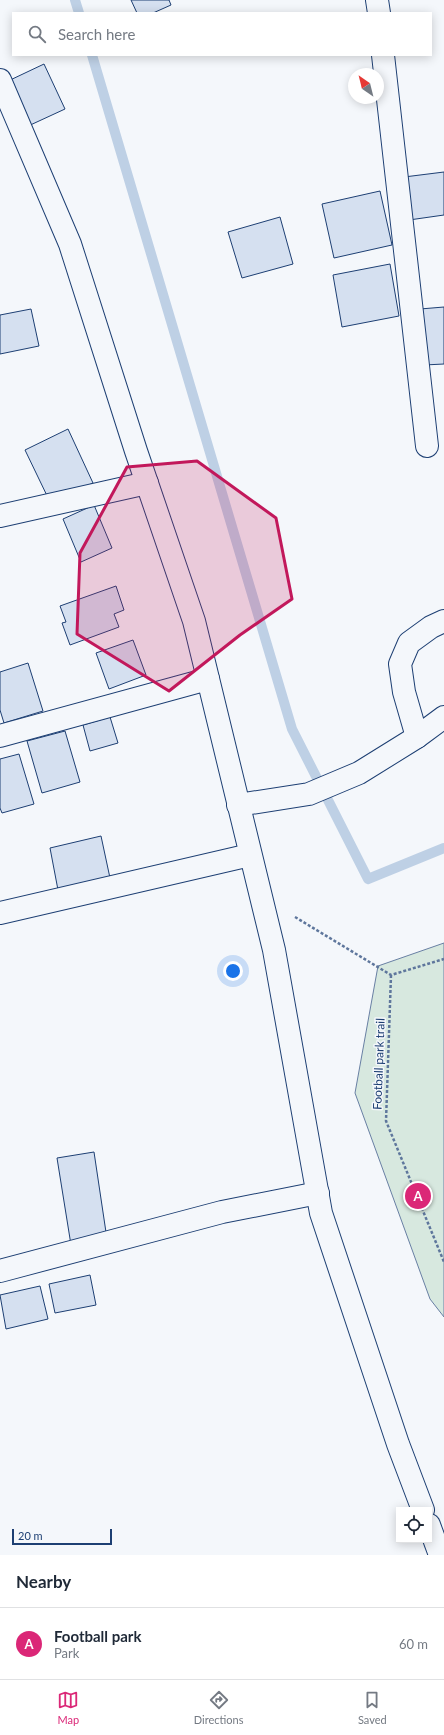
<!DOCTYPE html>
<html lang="en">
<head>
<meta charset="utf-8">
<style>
	:root { --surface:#fff; --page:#f6f6f7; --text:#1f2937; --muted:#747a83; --line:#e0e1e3; --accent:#db2777 }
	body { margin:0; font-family:Lato,sans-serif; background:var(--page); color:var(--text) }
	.controls { position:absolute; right:12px; bottom:12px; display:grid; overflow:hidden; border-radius:0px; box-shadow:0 2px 10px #0003 }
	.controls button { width:36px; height:36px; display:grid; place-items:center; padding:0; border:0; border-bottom:1px solid var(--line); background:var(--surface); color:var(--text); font:20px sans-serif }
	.compass { position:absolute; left:348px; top:68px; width:36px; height:36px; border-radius:50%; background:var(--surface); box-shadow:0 2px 10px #0003; rotate:325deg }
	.scale { position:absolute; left:12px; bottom:10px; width:100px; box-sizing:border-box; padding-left:4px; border:2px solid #1d3f73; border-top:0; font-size:11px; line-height:14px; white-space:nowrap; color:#1d3f73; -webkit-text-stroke:3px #f4f7fb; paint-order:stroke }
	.you { position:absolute; left:233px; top:971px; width:14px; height:14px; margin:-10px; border:3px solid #fff; border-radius:50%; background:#1a73e8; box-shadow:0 0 0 6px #1a73e833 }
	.badge { display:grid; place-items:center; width:26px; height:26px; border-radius:50%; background:var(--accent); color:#fff; font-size:13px; font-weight:700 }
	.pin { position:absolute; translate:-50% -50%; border:2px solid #fff; box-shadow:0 1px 4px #0006 }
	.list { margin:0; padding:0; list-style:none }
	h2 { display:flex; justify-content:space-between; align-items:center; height:52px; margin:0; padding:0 16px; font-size:17px }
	h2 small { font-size:13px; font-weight:400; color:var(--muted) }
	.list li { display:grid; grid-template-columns:26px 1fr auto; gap:12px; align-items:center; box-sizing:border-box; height:72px; padding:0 16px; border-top:1px solid var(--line) }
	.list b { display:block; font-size:15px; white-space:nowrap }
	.list p { margin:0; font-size:13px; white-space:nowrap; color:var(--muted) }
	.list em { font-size:13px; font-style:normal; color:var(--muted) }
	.icon { flex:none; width:22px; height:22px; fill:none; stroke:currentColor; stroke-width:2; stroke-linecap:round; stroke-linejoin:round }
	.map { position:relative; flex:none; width:444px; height:1555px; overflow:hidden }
	.search { position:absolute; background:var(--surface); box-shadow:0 2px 10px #0003; left:12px; right:12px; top:12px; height:44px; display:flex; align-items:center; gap:10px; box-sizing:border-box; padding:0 14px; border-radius:0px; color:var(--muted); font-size:15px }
	.sheet { height:124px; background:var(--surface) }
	nav { display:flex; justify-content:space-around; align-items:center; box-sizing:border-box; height:56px; border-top:1px solid var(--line); background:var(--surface); font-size:11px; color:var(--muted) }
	nav a { display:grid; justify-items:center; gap:2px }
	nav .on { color:var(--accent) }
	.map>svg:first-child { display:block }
	.green { fill:#d7e8df; stroke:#687fa3 }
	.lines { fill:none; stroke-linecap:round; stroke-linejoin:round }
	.stream { stroke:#bed0e5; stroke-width:10 }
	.building { fill:#d5e0f0; stroke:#1d3f73 }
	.minor-casing { stroke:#1d3f73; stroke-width:24 }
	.path { stroke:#5e769c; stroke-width:2.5; stroke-dasharray:3 2; stroke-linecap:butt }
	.minor { stroke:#f4f7fb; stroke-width:22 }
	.marked { fill:#c2185b; fill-opacity:0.2; stroke:#c2185b; stroke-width:3; stroke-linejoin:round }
	.labels { text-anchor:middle; stroke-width:3; stroke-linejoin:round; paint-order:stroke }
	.street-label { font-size:12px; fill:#1d3f73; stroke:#f4f7fb }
</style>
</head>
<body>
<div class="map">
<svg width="444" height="1555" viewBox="0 0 444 1555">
	<rect width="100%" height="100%" fill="#f4f7fb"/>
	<path class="green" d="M444,943v374l-14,-18 -75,-206 23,-127z"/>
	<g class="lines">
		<g class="stream">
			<path d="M75,0l4,13"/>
			<path d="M92,55l200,674 76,150 76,-31"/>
		</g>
	</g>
	<g class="building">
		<path d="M131,0h38l2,5 -18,8h-16z"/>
		<path d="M44,64l21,45 -39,18 -20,-45z"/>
		<path d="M444,172v43l-35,5 -5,-43z"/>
		<path d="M380,191l12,54 -58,13 -12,-54z"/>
		<path d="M280,217l13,47 -51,14 -14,-46z"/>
		<path d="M390,264l9,52 -57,11 -9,-52z"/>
		<path d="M444,307v57l-20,1 -4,-56z"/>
		<path d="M31,309l8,37 -39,8v-39z"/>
		<path d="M68,429l25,54 -42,21 -26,-54z"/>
		<path d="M94,505l18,43 -31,14 -18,-43z"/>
		<path d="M116,586l8,24 -10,4 5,13 -49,18 -8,-22 4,-1 -6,-16z"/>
		<path d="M133,640l13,35 -37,14 -13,-36z"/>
		<path d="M28,663l15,48 -39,12 -4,-13v-38z"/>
		<path d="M110,717l8,26 -28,8 -7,-26z"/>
		<path d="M65,731l15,51 -38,11 -15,-52z"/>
		<path d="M19,754l15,50 -32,9 -2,-5v-49z"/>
		<path d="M101,836l9,42 -52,12 -8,-42z"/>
		<path d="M94,1152l13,87 -36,6 -14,-87z"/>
		<path d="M90,1275l6,30 -41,8 -6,-29z"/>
		<path d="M40,1286l8,33 -42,10 -6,-34z"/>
	</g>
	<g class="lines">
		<g class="minor-casing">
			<g id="minor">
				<path d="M377,0l2,13"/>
				<path d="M383,55l44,391"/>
				<path d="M0,80l70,164 66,207 58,170 80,329 47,263 77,231 25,66"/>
				<path d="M0,516l147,-33"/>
				<path d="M0,736l208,-57"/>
				<path d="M417,737l-13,-45 -4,-28 9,-21 22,-16 13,-6"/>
				<path d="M238,805l71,-11 50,-21 58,-36 27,-20"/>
				<path d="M0,913l250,-58"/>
				<path d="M0,1271l222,-59 96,-19"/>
				<path d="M429,1525l11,30"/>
			</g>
		</g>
		<g class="path">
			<path d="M295,917l96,58 53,-16"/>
			<path d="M391,975l-5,146 58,141"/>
		</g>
		<use href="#minor" class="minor"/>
	</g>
	<path class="marked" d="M197,461l79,57 16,81 -52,36 -71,56 -92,-57 3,-81 47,-86z"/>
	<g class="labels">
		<g class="street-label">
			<text transform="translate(379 1064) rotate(-88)" y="4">Football park trail</text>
		</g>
	</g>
</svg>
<div class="controls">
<button><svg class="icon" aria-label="locate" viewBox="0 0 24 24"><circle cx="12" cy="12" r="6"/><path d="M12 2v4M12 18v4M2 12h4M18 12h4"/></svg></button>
</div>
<svg class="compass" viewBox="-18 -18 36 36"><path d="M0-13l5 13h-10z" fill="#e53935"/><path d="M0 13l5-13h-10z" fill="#747a83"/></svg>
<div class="scale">20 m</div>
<div class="you"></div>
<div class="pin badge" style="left:418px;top:1196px">A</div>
<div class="search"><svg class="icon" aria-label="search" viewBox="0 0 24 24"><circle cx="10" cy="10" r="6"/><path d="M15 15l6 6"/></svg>Search here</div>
</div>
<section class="sheet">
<h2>Nearby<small></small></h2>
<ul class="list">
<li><span class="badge">A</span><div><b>Football park</b><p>Park</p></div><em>60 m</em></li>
</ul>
</section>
<nav>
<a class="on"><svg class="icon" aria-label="map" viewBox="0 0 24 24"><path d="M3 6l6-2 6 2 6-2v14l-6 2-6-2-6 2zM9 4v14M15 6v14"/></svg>Map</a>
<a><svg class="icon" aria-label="directions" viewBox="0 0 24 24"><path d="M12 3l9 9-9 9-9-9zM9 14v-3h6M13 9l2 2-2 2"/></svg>Directions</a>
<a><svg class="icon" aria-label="saved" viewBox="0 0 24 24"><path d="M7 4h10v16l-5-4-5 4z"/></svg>Saved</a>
</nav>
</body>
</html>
